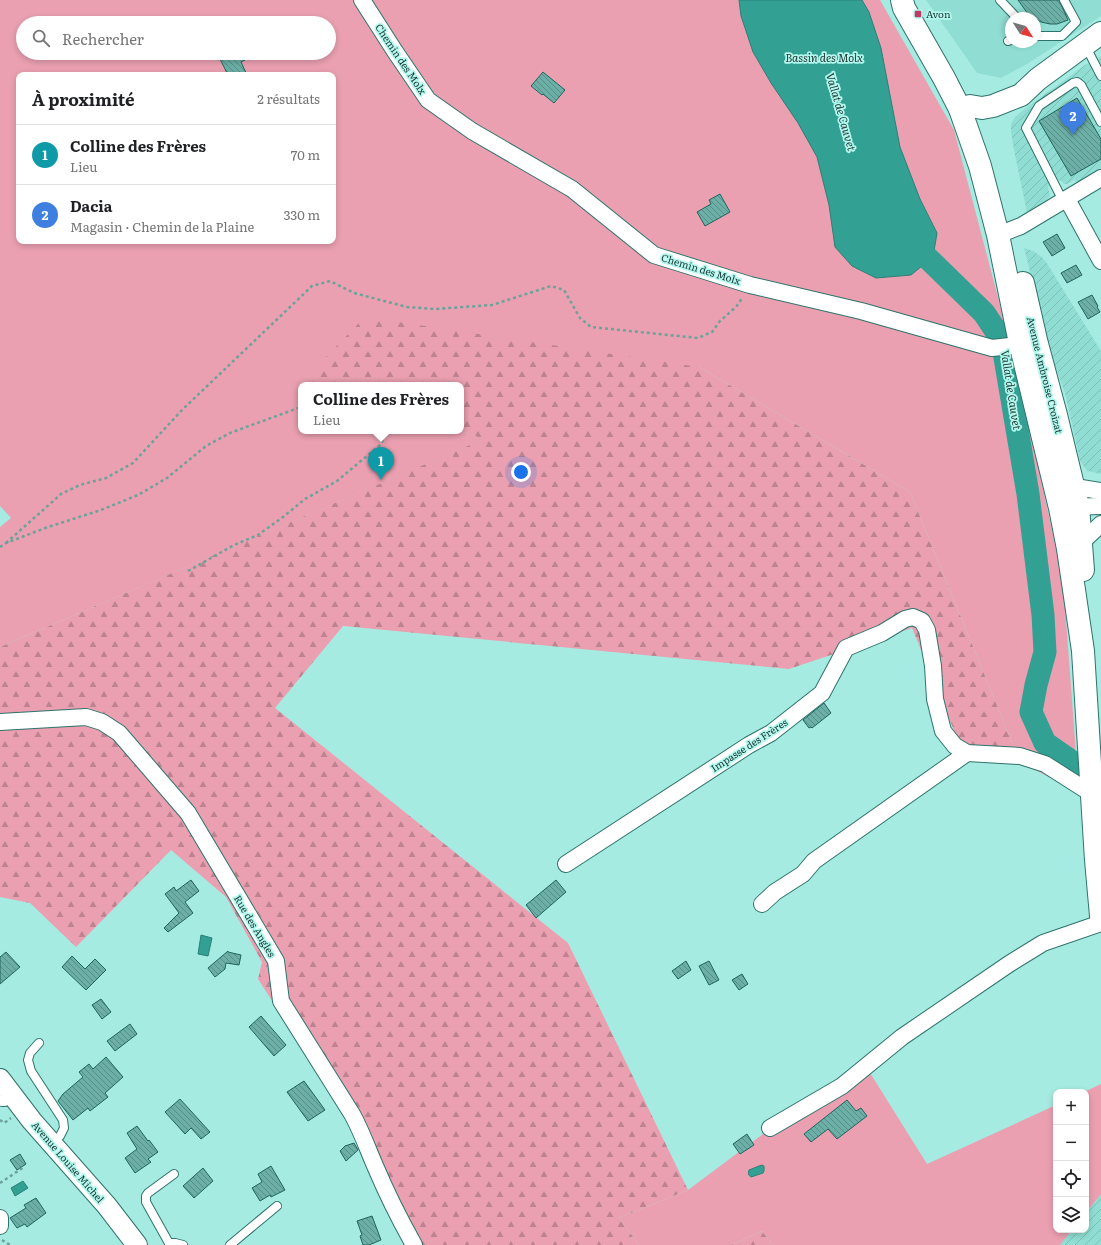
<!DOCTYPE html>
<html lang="fr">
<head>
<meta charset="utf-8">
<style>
	:root { --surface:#fff; --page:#f6f6f6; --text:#202124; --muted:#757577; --line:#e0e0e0; --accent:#1a73e8 }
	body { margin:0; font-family:Literata,serif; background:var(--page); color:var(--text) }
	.controls { position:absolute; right:12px; bottom:12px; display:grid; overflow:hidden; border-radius:8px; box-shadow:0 2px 6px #0003 }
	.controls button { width:36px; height:36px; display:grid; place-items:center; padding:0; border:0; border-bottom:1px solid var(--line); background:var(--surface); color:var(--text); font:20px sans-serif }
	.compass { position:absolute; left:1005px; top:12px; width:36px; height:36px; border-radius:50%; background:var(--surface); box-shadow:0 2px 6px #0003; rotate:126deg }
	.you { position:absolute; left:521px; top:472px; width:14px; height:14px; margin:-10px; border:3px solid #fff; border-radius:50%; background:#1a73e8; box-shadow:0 0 0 6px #1a73e833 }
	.badge { display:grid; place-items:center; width:26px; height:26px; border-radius:50%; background:var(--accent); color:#fff; font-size:13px; font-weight:700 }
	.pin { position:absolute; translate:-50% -33px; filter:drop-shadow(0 1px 2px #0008) }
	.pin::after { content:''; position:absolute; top:21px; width:14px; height:12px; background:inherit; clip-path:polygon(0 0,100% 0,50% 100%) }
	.popup { position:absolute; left:298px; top:382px; width:166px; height:52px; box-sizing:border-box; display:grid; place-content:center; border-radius:8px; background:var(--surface); filter:drop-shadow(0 1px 3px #0005); font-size:13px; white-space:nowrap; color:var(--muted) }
	.popup b { font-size:15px; color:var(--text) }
	.popup::after { content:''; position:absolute; left:50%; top:100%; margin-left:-8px; border:8px solid transparent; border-top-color:var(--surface) }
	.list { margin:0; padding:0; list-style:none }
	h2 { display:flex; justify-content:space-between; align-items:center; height:52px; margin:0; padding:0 16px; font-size:17px }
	h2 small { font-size:13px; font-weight:400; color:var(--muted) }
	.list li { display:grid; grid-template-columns:26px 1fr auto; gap:12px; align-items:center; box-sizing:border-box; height:60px; padding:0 16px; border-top:1px solid var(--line) }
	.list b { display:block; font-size:15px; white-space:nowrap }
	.list p { margin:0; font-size:13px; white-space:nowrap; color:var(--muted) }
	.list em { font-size:13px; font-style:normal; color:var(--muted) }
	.icon { flex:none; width:22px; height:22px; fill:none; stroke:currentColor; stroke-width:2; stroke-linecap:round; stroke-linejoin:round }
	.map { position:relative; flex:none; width:1101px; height:1245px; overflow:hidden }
	.search { position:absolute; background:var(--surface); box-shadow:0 2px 6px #0003; left:16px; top:16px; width:320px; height:44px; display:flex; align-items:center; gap:10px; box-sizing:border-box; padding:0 14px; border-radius:22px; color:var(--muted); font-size:15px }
	.panel { position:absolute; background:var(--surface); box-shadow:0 2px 6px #0003; left:16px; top:72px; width:320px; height:172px; border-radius:8px }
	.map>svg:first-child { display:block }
	.built { fill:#90ded3; fill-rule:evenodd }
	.industrial { fill:url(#industrial-furrows) }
	.grass { fill:#eaa0b0; fill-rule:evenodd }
	.forest { fill:url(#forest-firs) }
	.water { fill:#33a094; stroke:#2c8077 }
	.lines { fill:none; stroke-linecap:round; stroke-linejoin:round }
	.river { stroke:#33a094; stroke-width:23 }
	.building { fill:url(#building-back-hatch); stroke:#1e655e }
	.service-casing { stroke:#2e736b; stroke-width:10 }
	.minor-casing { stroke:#2e736b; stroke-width:18 }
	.tertiary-casing { stroke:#2e736b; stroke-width:22 }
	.secondary-casing { stroke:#2e736b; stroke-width:24 }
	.path { stroke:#6da29a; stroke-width:2.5; stroke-dasharray:3 3; stroke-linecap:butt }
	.service { stroke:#fff; stroke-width:8 }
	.minor { stroke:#fff; stroke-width:16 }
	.tertiary { stroke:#fff; stroke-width:20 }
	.secondary { stroke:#fff; stroke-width:22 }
	.poi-dot { fill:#c43767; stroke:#b3f8ee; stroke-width:1.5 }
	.labels { text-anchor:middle; stroke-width:3.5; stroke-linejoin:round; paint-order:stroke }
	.poi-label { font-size:10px; fill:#1a3733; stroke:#b3f8ee; text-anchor:start }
	.street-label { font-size:10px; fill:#1a3733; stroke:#b3f8ee }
	.water-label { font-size:11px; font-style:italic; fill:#223a36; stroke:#b3f8ee }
</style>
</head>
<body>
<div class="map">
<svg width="1101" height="1245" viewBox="0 0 1101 1245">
	<defs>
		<pattern id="industrial-furrows" width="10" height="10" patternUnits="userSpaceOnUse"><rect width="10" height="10" fill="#90ded3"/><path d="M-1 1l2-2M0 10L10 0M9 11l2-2" fill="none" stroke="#7cbfb6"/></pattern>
		<pattern id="forest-firs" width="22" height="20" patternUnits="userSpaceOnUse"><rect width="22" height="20" fill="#eaa0b0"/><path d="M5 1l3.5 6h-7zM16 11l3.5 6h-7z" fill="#bd8390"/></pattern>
		<pattern id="building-back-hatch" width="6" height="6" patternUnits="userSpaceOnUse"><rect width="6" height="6" fill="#6cafa6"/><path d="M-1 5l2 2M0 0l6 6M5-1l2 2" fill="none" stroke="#588f88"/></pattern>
	</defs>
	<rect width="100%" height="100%" fill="#a6ebe1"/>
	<path class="built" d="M926,0h175v16l-74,48 -26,14 -24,-5zM1011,18h24v24h-24z"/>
	<g class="industrial">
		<path d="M1101,56v113l-24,15 -2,-4 -8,4h-3l-4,-4 -12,7 2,9 -4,4 -19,13 -14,-68 -2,-14v-7l4,-7 7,-6 63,-46z"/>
		<path d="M1024,248l9,3 9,6 6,8 53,86v123l-14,-3 -7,-10 -15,-68 -15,-41z"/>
		<path d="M1101,1194v51h-41l12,-15h14v-17z"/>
	</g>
	<g class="grass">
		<path d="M0,0h880l74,130 62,236 47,214 16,213 -59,-31 -110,-270 -211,-125 -397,13 14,5h-15v46h160l24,8 -485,208v-120l11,-9 -11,-12zM23,23h306v30h-306zM19,75h314v166h-314z"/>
		<path d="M862,1060l65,104 129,-59v125h16l-12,15h-287l-11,-14 -31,14h-92l-20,-27 69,-28z"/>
		<path d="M1101,1084v110l-15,19v-121h-2z"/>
	</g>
	<g class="forest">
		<path d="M365,317l334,50 211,125 110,270h-53l-55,-134 -123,41 -446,-43 -68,82 293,235 120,247 -69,28 20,27h-233l-22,-38 -35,-87 -91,-141 4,-17 -36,-65 -55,-47 -95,97 -46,-44 -30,-6v-250l484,-208 -23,-8v-46h-145l-14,-4z"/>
		<path d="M762,1231l11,14h-42z"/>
	</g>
	<g class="water">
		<path d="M739,0h123l7,12 12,36 19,99 20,52 17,34 -4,24 -22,18 -35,3 -24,-12 -17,-19 -6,-42 -12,-48 -19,-34 -27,-40 -18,-31 -12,-36z"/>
		<path d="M201,935l11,3 -4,18 -10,-2z"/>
		<path d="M762,1165l2,1v5l-1,2 -12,4c-3,-2 -3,-4 -2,-7l10,-4z"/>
		<path d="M23,1181l5,7 -13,8 -4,-8z"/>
	</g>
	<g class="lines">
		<path class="river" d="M906,237l78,76 18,27 26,154 15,121 2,37 -9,33 -5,27 14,31 33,23"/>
	</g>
	<g class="building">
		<path d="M1018,0h41l9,20 -11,4h-7l-9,-2 -13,-8z"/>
		<path d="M217,53h24l4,7 -4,2 6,13h-19z"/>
		<path d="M543,72l22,18 -11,13 -11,-9 -1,1 -11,-9z"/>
		<path d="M1077,98l24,41v20l-30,17 -32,-55z"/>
		<path d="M720,194l10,18 -25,14 -8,-14 14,-8 -2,-4z"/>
		<path d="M1057,234l8,14 -13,8 -9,-14z"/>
		<path d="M1076,265l6,10 -15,8 -6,-10z"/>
		<path d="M1092,295l6,11 -1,1 3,5 -12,7 -10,-17z"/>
		<path d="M824,703l7,10 -19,15 -1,-1 -2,1 -6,-8z"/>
		<path d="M191,880l8,11 -14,11 8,11 -25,19 -4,-4 15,-15 -14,-19 9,-7 2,4z"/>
		<path d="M556,880l10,12 -30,26 -10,-13z"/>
		<path d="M228,951v1l13,3 -2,10 -13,-2 -1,6 -10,8 -7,-9z"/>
		<path d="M6,952l14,15 -20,17v-27z"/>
		<path d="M72,956l13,13 10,-10 11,11 -20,20 -24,-23z"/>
		<path d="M686,961l5,9 -13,9 -6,-8z"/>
		<path d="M709,961l10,19 -10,5 -10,-19z"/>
		<path d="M742,974l6,10 -9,6 -7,-10z"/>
		<path d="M101,999l10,13 -9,7 -10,-14z"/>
		<path d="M261,1016l25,29 -12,11 -25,-29z"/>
		<path d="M130,1024l7,10 -22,17 -8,-10z"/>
		<path d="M106,1057l17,20 -18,16 3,4 -18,14 -2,-3 -15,12 -15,-19 5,-7 20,-17 -4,-5 10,-8 4,5z"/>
		<path d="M304,1081l21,29 -17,11 -21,-29z"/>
		<path d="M180,1099l30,33 -9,7 -10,-11 -6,6 -20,-22z"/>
		<path d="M847,1100l9,11 5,-3 6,8 -30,23 -9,-10 -17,13 -7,-8z"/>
		<path d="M137,1126l11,15 1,-1 9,12 -10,7 3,3 -16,11 -10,-15 12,-9 -10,-16z"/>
		<path d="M747,1134l7,11 -14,9 -7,-10z"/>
		<path d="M354,1143l4,7 -12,11 -6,-10 5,-5z"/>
		<path d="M20,1154l6,10 -9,6 -7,-10z"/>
		<path d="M271,1166l14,24 -14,7 -1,-2 -10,6 -8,-13 10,-6 -4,-8z"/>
		<path d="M203,1168l10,13 -19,17 -11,-12z"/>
		<path d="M36,1198l10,15 -19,14 -2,-3 -8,4 -7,-10 16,-10 -2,-3z"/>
		<path d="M372,1216l9,24 -12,5h-6l-3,-9 2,-1 -5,-14z"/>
	</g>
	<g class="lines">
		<g class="service-casing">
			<g id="service">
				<path d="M1000,0l17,18"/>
				<path d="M1035,36h27l14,-14 -12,-22"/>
				<path d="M1008,41l3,-1"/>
				<path d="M1085,45l16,31"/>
				<path d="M1063,201l-37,-73 13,-22 34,-23 4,-1 4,3 20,37"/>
				<path d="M39,1043l-9,10 -2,7 3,11 32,49 1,8 -4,8 -9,6"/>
				<path d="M0,1100l2,2h3l7,-6"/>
				<path d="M169,1243h6l8,2"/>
				<path d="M170,1245l-24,-43v-6l2,-3 26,-19"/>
				<path d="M230,1245l47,-39"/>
			</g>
		</g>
		<g class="minor-casing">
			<g id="minor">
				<path d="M362,0l32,50 34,50 44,31 100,58 82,66 96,30 111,26 131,37 18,-2 21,-5"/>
				<path d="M1067,199l34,62"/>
				<path d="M998,235l23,-9 80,-48"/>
				<path d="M1063,485l38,6"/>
				<path d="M1067,507l34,-1"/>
				<path d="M1082,542l19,-18"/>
				<path d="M0,722l86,-5 16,5 17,11 69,80 88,148 5,40 71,113c10,18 16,36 24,54 11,26 24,52 38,77"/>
				<path d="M566,864l183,-119 22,-12 51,-40 24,-45 36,-15 23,-14 8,-2 9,4 5,9 6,36 2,33 8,32 12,15 12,7 53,3 25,8 47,30"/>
				<path d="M762,904l13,-12 28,-18 11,-13 153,-108"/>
				<path d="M770,1128l72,-42 60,-49 107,-73 34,-21 58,-20"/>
				<path d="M0,1218v8"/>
			</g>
		</g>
		<g class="tertiary-casing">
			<path id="tertiary" d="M0,1079l32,42 75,85 30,39"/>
		</g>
		<g class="secondary-casing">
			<g id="secondary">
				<path d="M902,0l2,8 40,70 16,31 20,57 18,69 22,108 40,165 8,41 15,102 13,209 5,56"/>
				<path d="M960,109l10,-3 12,2 11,-2 28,-11 17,-16 63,-46"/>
				<path d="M1023,283l13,57 20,75 22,91 5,64"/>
			</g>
		</g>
		<g class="path">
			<path d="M6,543l55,-49 19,-9 26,-7 27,-15 49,-53 130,-124 18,-5 24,12 53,14 28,2 57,-4 59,-19 13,4 16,28 11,9 107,11 14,-6 8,-11 16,-14 7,-10"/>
			<path d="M0,547l6,-4 42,-16 53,-17 37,-15 29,-17 39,-32 24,-13 71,-26"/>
			<path d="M188,571l46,-26 24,-10 25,-18 22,-18 32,-18 43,-36 8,-14"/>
			<path d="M0,1120l4,3 7,-5"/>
			<path d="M0,1183l24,-16"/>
			<path d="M2,1240l8,5"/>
		</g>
		<use href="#service" class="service"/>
		<use href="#minor" class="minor"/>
		<use href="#tertiary" class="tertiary"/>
		<use href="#secondary" class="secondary"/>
	</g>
	<rect class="poi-dot" x="914" y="10" width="8" height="8" rx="2"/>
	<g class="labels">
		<g class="poi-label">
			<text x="926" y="18">Avon</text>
		</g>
		<g class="street-label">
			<text transform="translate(401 59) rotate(56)" y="4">Chemin des Molx</text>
			<text transform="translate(701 269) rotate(17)" y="4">Chemin des Molx</text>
			<text transform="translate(1045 375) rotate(76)" y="4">Avenue Ambroise Croizat</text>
			<text transform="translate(749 745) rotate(-33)" y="4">Impasse des Frères</text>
			<text transform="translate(255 926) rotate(59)" y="4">Rue des Angles</text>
			<text transform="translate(68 1162) rotate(49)" y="4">Avenue Louise Michel</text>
		</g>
		<g class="water-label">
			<text x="824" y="62">Bassin des Molx</text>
			<text transform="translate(841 112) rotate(74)" y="4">Vallat de Cauvet</text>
			<text transform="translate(1011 390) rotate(81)" y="4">Vallat de Cauvet</text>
		</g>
	</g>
</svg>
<div class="controls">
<button>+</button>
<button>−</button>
<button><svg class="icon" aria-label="locate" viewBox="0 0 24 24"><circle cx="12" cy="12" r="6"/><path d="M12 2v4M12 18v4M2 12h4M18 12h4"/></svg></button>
<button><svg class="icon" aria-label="layers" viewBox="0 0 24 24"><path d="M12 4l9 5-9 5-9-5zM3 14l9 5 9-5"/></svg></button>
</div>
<svg class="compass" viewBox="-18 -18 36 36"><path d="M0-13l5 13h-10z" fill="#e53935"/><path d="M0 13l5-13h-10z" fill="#757577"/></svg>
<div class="you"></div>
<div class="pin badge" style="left:381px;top:480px;background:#0f9aa8">1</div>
<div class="popup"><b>Colline des Frères</b>Lieu</div>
<div class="pin badge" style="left:1073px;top:135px;background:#3f7fe0">2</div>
<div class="search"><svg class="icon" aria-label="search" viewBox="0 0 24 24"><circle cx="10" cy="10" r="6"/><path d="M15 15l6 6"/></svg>Rechercher</div>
<section class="panel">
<h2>À proximité<small>2 résultats</small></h2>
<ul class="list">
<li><span class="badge" style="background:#0f9aa8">1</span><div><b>Colline des Frères</b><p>Lieu</p></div><em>70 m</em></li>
<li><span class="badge" style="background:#3f7fe0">2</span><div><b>Dacia</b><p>Magasin · Chemin de la Plaine</p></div><em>330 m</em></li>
</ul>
</section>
</div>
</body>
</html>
